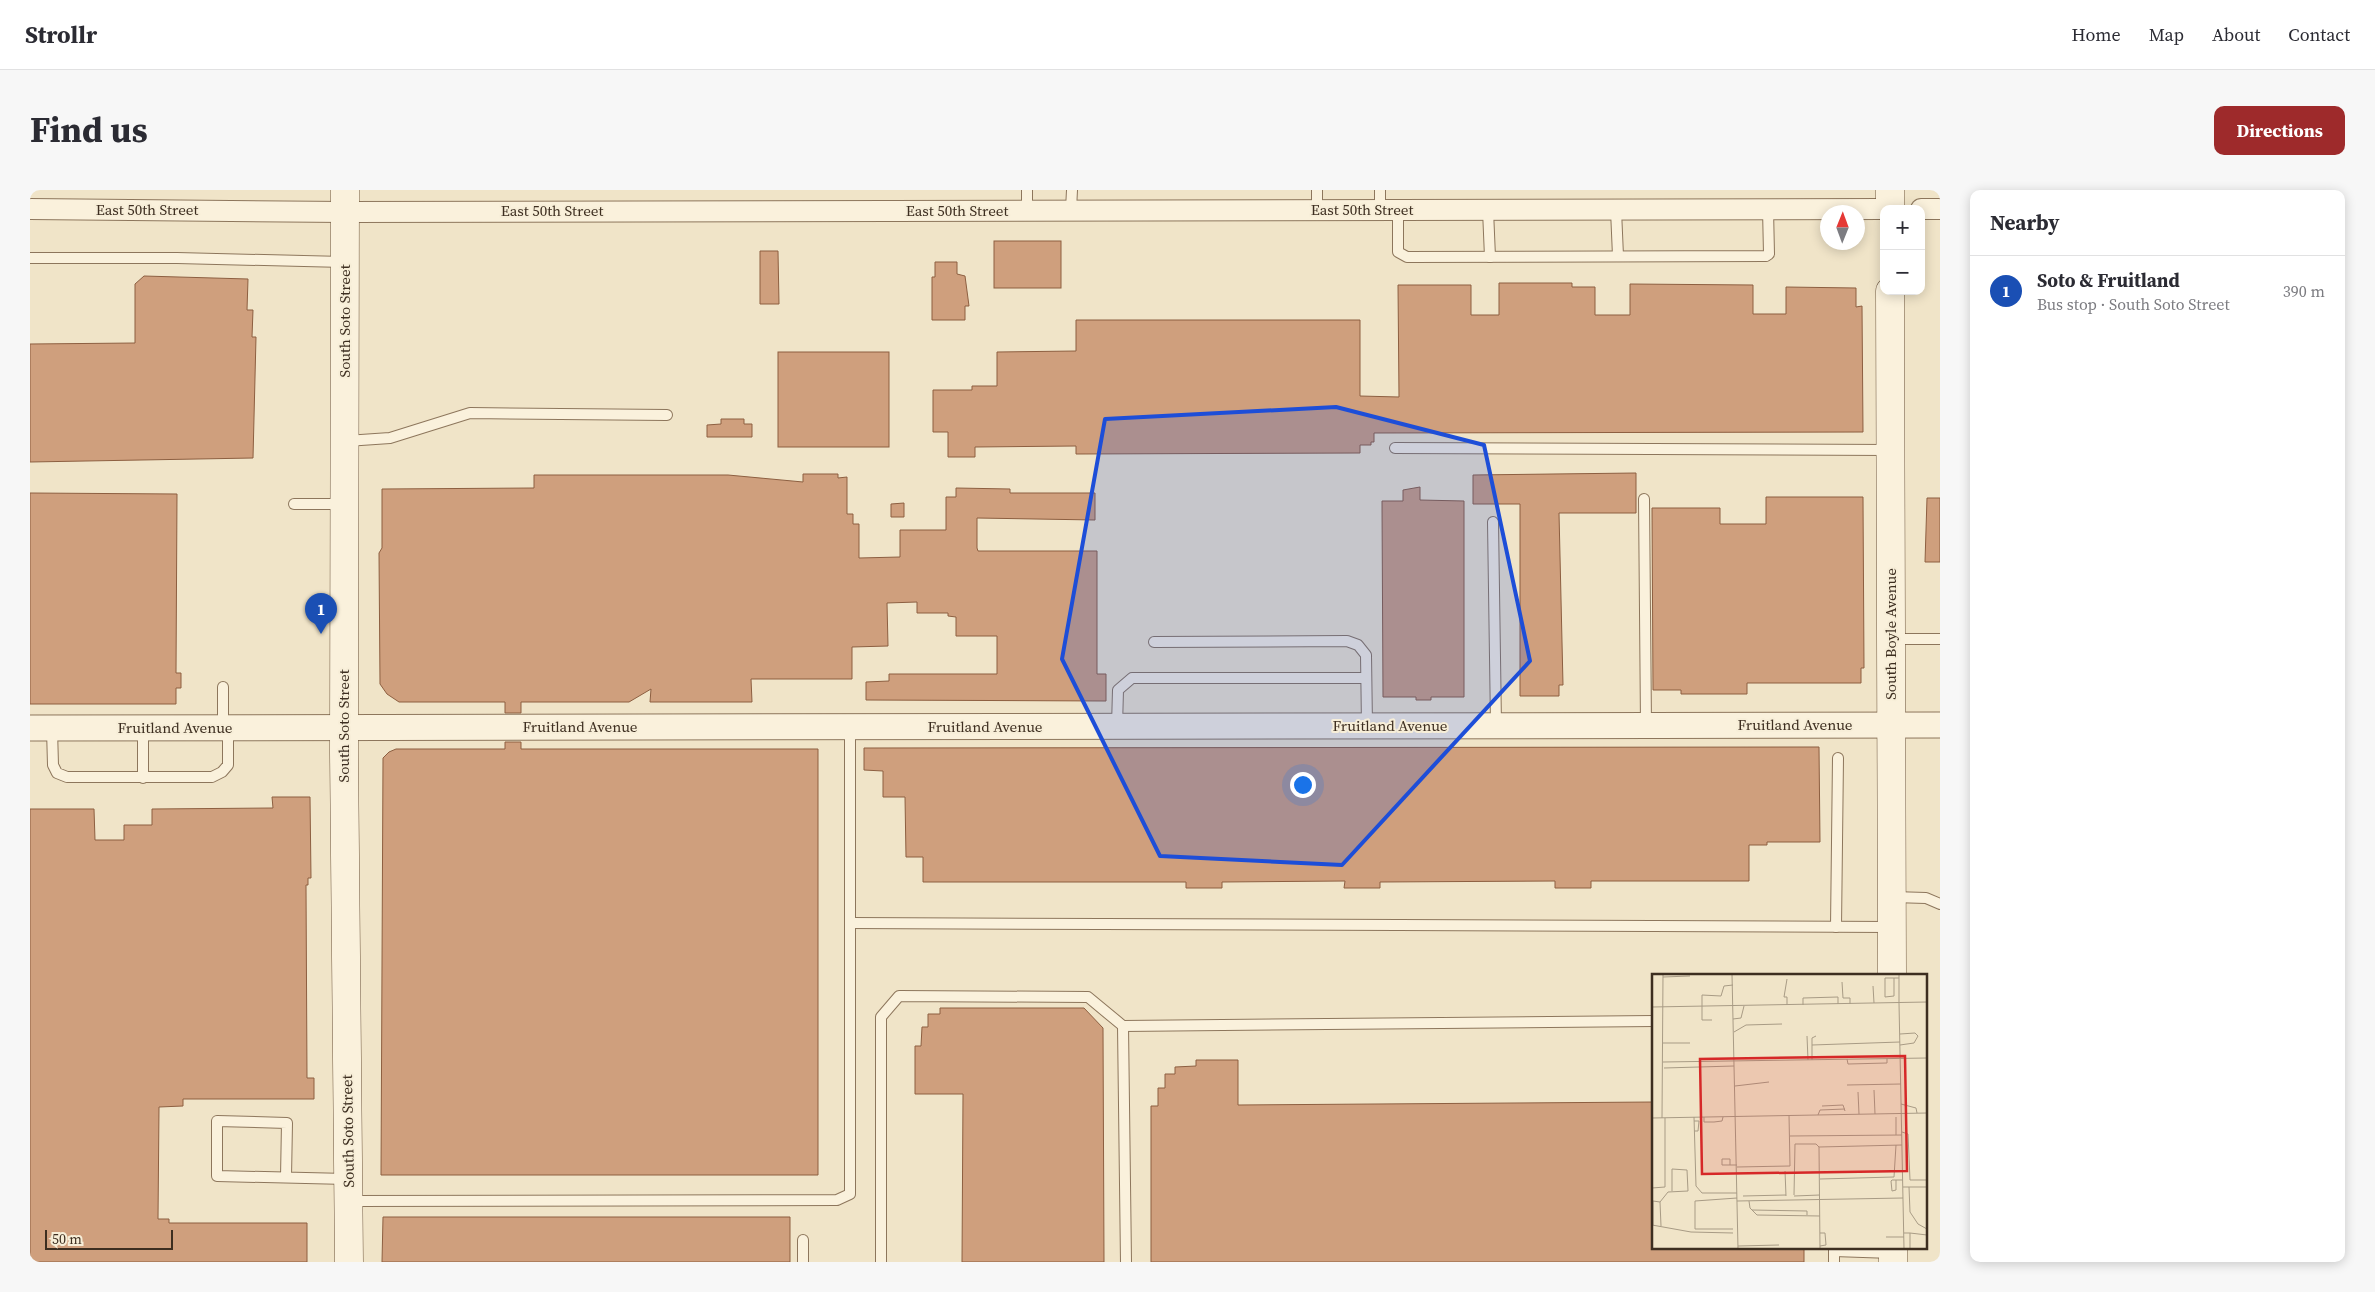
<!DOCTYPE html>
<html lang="en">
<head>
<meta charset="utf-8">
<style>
	:root { --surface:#fff; --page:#f7f7f7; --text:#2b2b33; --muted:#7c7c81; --line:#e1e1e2; --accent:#9e2a2b }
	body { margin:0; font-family:"Source Serif 4",serif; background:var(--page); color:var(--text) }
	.controls { position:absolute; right:15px; top:15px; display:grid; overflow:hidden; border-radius:10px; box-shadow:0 2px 12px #0003 }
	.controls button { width:45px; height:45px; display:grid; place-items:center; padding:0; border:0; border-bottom:1px solid var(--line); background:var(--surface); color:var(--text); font:25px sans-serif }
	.compass { position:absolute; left:1790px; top:15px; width:45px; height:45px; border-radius:50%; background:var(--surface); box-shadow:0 2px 12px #0003; rotate:1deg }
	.scale { position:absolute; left:15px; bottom:12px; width:128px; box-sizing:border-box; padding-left:5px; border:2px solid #3d2e20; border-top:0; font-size:14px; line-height:18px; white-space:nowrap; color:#3d2e20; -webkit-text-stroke:4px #f7eed8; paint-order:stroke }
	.you { position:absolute; left:1272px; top:594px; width:18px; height:18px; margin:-12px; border:4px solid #fff; border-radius:50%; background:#1a73e8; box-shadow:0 0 0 8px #1a73e833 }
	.badge { display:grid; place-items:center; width:32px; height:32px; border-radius:50%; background:var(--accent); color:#fff; font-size:16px; font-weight:700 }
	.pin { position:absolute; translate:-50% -41px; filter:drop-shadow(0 1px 2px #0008) }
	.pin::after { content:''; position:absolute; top:26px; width:18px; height:15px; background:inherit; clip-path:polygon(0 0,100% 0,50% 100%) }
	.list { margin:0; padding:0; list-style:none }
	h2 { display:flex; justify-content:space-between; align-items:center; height:65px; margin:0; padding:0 20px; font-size:21px }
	h2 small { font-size:16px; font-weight:400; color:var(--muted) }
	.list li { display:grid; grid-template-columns:32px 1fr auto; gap:15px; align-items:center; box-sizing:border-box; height:70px; padding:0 20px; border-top:1px solid var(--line) }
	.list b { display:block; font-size:19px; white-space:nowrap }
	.list p { margin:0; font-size:16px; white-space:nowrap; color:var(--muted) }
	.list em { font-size:16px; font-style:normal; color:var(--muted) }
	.map { position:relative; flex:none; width:1910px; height:1072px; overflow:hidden; border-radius:10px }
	header { display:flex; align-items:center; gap:30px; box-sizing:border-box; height:70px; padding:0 25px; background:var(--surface); border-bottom:1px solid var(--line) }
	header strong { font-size:24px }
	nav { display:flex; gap:28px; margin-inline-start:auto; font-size:18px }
	.intro { display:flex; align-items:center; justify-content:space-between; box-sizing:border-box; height:120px; padding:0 30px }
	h1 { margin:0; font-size:35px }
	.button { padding:12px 22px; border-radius:10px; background:var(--accent); color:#fff; font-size:18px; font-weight:700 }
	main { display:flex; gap:30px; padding:0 30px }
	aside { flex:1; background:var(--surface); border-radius:10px; box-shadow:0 2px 12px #0003 }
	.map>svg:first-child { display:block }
	.building { fill:#cf9f7d; stroke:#8d5f41 }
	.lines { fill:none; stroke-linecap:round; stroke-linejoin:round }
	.service-casing { stroke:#8d765c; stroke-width:12 }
	.minor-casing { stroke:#8d765c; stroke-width:22 }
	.tertiary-casing { stroke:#8d765c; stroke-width:27 }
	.secondary-casing { stroke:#6f573f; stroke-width:29 }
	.service { stroke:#faf1dc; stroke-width:10 }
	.minor { stroke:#faf1dc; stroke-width:20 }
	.tertiary { stroke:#faf1dc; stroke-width:25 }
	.secondary { stroke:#faf1dc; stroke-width:28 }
	.marked { fill:#1d4ed8; fill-opacity:0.2; stroke:#1d4ed8; stroke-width:4; stroke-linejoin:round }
	.labels { text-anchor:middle; stroke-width:4; stroke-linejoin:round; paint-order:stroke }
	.street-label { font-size:15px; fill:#3d2e20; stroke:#f7eed8 }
	.inset-road { fill:none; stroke:#a89b85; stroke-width:1 }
	.view { fill:#d62828; fill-opacity:0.15; stroke:#d62828; stroke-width:2.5 }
	.inset-edge { fill:none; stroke:#3d2e20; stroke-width:2.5 }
</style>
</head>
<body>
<header>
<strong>Strollr</strong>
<nav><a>Home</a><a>Map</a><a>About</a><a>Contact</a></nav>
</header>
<div class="intro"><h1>Find us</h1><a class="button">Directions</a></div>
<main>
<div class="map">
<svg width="1910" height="1072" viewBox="0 0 1910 1072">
	<rect width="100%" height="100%" fill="#f0e4c8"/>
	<g class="building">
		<rect x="964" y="51" width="67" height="47"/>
		<path d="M730,61h18l1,53h-19z"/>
		<path d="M905,72h22v12l8,2 4,30h-4v14h-33v-43h3z"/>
		<path d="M114,86l104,3 -1,31h6l-1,27h4l-3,121 -223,4v-118l105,-1v-59z"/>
		<path d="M1469,93h73v4h23v28h35v-31l123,1v29h33v-27l70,1v19l6,-1 1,126 -489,1v9h-3v3h-11v8l-284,1v-8l-101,1v10h-27v-25h-15v-42h39v-4h25v-34l79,-1v-31h284v76l39,1 -1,-112h73v30h28z"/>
		<rect x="748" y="162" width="111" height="95"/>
		<path d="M691,229h23v5h8v13h-45v-12l14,-1z"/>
		<path d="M1606,283v40h-77l4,172h-4v11h-39v-192h-47v-29z"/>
		<path d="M773,284h35v4l9,-1v37h6v10h6v34l41,-1v-27h46v-33h10v-9l54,1v4h85v27l-118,-2v30l1,3h119v123h9v27l-240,-1v-18l23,-1v-7h108v-38h-41v-19l-8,-1v-3h-31v-11l-30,1 1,43 -36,1v32h-101l1,23h-102l1,-13 -22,13h-108v11h-16v-11h-106l-12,-8 -7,-10 -1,-131 3,-5v-59l152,-1v-13h194l75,7z"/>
		<path d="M1390,297v13l44,1v196h-33v3h-15v-3h-33l-1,-196h21v-11z"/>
		<path d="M0,303l147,1 -1,179h5v15h-5v16h-146z"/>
		<path d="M1736,307h97l1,171h-3v15h-114v11h-66v-4h-28l-1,-182h68v16h46z"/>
		<path d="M1897,308h13v64h-15z"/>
		<path d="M874,313v14h-13v-13z"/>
		<path d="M475,552h16v7h297v426h-437l2,-417 6,-6 7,-3h109z"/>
		<path d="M1789,557l1,95h-53v3h-18v36h-158v7h-36v-7l-175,1v6h-36l1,-7 -123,1v6h-36v-6h-263v-25h-17l-1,-60h-22v-26l-19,-1v-22z"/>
		<path d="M242,607h38l1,81h-3v7h-2l1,193h7v21h-131v7l-24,1 -1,112h11v4h138v39h-277v-453h64l1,31h29v-15h28v-16l121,-1z"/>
		<path d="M910,818h144l19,20 1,234h-142l1,-168h-48v-48h6l1,-19h6v-13h12z"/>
		<path d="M1166,870h42v45l416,-3v146h150v14h-653v-156h7v-18h7v-14h10v-7l21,-1z"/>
		<path d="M353,1027h407v45h-408z"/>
	</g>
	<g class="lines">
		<g class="service-casing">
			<g id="service">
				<path d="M1287,0v20"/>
				<path d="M1350,0v20"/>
				<path d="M1041,20l1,-20"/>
				<path d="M1368,20v42l9,5 359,-1 3,-2 -1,-45"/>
				<path d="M1458,20l2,47"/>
				<path d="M1586,20l2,46"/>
				<path d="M997,21v-21"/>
				<path d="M0,68h147l167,4"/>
				<path d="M316,251l44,-3 80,-25 197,2"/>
				<path d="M1365,258l495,2"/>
				<path d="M1614,309l2,226"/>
				<path d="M264,314h50"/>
				<path d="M1463,332l3,203"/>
				<path d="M1861,449h49"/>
				<path d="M1124,452l193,-1 11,4 8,10 1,71"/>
				<path d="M193,497v40"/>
				<path d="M1087,536l1,-36 14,-12h234"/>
				<path d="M22,539l1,36 4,8 10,4h145l10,-5 6,-7v-37"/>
				<path d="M113,539v49"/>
				<path d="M1863,707l33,1 14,6"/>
				<path d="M820,733l1041,4"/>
				<path d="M1806,737l2,-169"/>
				<path d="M1093,836l3,236"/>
				<path d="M256,987l1,-54 -70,-2v55l130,3"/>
				<path d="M320,1011l487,-1 13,-6v-466"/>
				<path d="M773,1050v22"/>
				<path d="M1804,1061l58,2"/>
				<path d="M851,1072v-245l18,-21 189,1 35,29 531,-5"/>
				<path d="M1804,1072v-14"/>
			</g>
		</g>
		<g class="minor-casing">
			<g id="minor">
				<path d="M0,19l315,3 1539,-3"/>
				<path d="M1891,19h19"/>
			</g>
		</g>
		<g class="tertiary-casing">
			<path id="tertiary" d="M0,538l1910,-3"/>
		</g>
		<g class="secondary-casing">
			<g id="secondary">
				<path d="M315,0l-1,563 5,509"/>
				<path d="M1860,0v19"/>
				<path d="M1860,101l2,685"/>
				<path d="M1863,1058v14"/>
			</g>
		</g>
		<use href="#service" class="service"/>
		<use href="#minor" class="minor"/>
		<use href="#tertiary" class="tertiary"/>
		<use href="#secondary" class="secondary"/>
	</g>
	<path class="marked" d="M1306,217l148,38 46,216 -188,204 -182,-9 -98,-197 43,-240z"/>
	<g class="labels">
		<g class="street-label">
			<text x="117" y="25">East 50th Street</text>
			<text x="1332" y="25">East 50th Street</text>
			<text x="522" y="26">East 50th Street</text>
			<text x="927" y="26">East 50th Street</text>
			<text transform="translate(315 131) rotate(-90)" y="5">South Soto Street</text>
			<text transform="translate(1861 444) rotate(-90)" y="5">South Boyle Avenue</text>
			<text x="1765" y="540">Fruitland Avenue</text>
			<text transform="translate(314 536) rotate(-90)" y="5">South Soto Street</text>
			<text x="1360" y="541">Fruitland Avenue</text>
			<text x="550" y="542">Fruitland Avenue</text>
			<text x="955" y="542">Fruitland Avenue</text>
			<text x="145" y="543">Fruitland Avenue</text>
			<text transform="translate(318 941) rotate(-91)" y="5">South Soto Street</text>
		</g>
	</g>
	<g transform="translate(1622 784)">
		<rect width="275" height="275" fill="#f0e4c8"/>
		<path class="inset-road" d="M80,0l6,275M247,0v29M11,3l27,-1M242,4v18l-9,1v-19h14M190,8l1,16h7v6M221,12l1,17M247,29l5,246M135,31v-8h-3l3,-18M151,31v-7l35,-1v7M0,33l275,-5M81,45l8,-1 3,-12M60,46h-10v-25l19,1 3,-10 9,-1M82,58l12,-7 36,-1M248,60l15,-1 3,3 -4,7 -14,2M155,62l1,24M11,69h27M160,71l88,-3M195,85l1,5 39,-1v-5M160,86v-22l4,-2M11,88l264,-4M12,94l70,-2M195,111l54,-1M83,112l34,-4M222,116l1,24M206,118l1,22M249,130l15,4 1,5M170,132l21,-1 2,6M166,141l2,-5 25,-1M42,143l2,69 6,7h35M52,143v5h10l8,-1 1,-4M244,143v18M0,144l275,-5M10,144l1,-144M42,147h5l-1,10h-4M250,158l6,2 2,46h17M138,162l112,-1M167,173l1,102M78,191v-6h-8v6h15M85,193l53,-1 -1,-51M133,197l1,25M168,205l74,-2 2,-32M244,206v10l-4,1 -1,-10 1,-1h11M251,213h24M257,213l1,25 8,12 9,5M0,214l13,-1v-69M142,221l1,-51h21l3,3 83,-2M91,222l43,-1M142,222l26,-1M85,227l166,-3M97,227l1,7 7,7 63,1M100,236l55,1v4M0,251l39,7 42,1M1,251v-24l7,1M9,252l-1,-24 8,-10 20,-1 -1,-21 -15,-1v22M81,255h-38v-28l42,-3M168,259h5l1,12 -6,1M252,259h6v16M258,259l17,2M234,263h18M86,272l41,-1"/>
		<path class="view" d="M253,82l2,115 -205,3 -2,-115z"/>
		<rect width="275" height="275" class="inset-edge"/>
	</g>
</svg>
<div class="controls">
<button>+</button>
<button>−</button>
</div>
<svg class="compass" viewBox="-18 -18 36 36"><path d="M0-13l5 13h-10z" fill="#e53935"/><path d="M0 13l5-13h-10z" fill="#7c7c81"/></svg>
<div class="scale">50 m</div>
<div class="you"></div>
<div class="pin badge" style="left:291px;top:444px;background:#1a4fb4">1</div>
</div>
<aside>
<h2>Nearby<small></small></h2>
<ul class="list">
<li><span class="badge" style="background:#1a4fb4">1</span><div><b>Soto &amp; Fruitland</b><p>Bus stop · South Soto Street</p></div><em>390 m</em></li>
</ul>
</aside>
</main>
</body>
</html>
